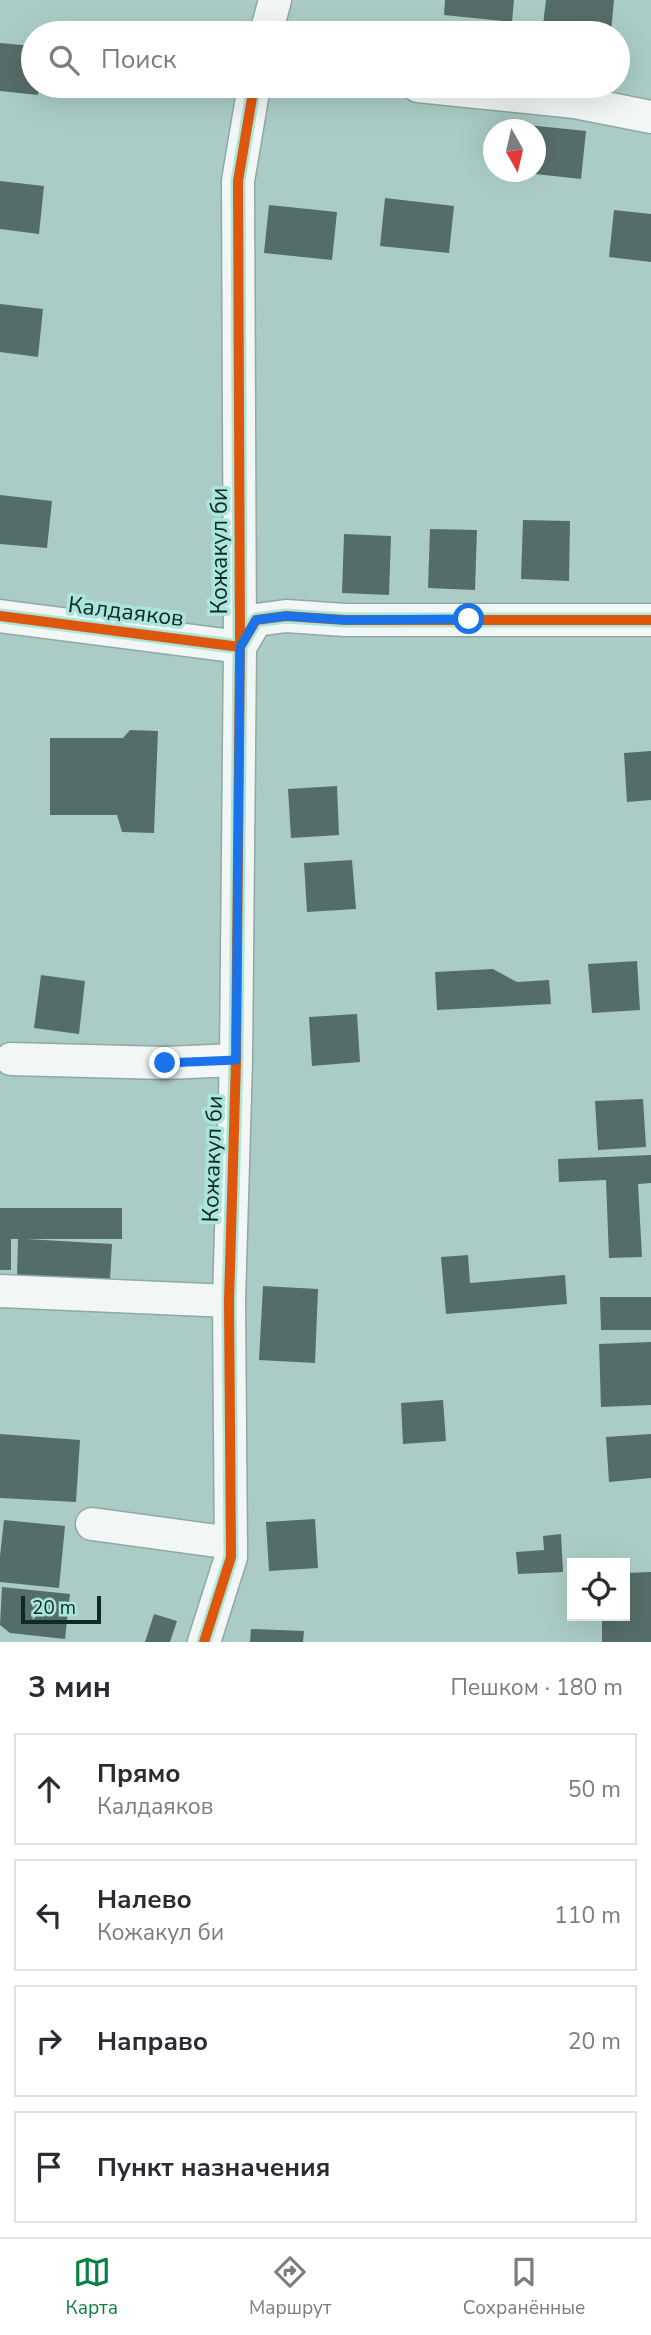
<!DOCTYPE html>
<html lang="ru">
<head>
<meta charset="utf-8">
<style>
	:root { --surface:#fff; --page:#f7f7f7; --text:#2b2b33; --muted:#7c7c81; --line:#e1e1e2; --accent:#0b8043 }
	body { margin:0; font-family:"Nunito Sans",sans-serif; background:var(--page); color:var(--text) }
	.controls { position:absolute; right:21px; bottom:21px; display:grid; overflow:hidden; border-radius:0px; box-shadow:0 7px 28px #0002 }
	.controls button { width:63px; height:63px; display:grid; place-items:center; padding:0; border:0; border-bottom:2px solid var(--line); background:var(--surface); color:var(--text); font:35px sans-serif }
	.compass { position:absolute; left:483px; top:119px; width:63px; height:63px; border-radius:50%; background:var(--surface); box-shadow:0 7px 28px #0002; rotate:172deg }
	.scale { position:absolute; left:21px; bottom:18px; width:80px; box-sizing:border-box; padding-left:7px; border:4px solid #122a26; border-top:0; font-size:19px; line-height:24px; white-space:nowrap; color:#122a26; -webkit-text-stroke:5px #aae6db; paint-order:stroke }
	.stop { position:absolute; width:21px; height:21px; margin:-16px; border:5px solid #1a73e8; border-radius:50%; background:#fff }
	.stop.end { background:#1a73e8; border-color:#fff; box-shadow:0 2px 7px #0008 }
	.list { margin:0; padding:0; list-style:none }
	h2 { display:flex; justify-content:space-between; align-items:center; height:91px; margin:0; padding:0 28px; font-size:30px }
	h2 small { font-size:23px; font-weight:400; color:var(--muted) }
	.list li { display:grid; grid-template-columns:46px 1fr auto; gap:21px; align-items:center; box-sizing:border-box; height:112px; margin:0 14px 14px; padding:0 14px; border:2px solid var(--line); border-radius:0px }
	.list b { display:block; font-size:26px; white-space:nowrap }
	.list p { margin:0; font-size:23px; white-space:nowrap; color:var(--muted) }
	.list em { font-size:23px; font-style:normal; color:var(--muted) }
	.icon { flex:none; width:38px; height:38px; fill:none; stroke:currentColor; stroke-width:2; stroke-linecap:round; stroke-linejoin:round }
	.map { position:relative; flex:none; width:651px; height:1642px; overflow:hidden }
	.search { position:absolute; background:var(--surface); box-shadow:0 7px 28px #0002; left:21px; right:21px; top:21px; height:77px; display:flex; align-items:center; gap:18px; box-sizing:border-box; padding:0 24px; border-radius:38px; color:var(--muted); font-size:26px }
	.sheet { height:595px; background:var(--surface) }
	nav { display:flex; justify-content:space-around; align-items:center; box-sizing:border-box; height:98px; border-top:2px solid var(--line); background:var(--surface); font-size:19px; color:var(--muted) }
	nav a { display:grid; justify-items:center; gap:4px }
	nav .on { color:var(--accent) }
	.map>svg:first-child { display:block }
	.building { fill:#556d69 }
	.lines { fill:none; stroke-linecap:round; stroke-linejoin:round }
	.minor-casing { stroke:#8ea8a4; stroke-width:35 }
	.minor { stroke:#f2f7f6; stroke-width:32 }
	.cycleway-casing { stroke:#aae6db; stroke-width:15 }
	.cycleway { stroke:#dd570d; stroke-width:10 }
	.route { stroke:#1a73e8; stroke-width:9 }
	.labels { text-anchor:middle; stroke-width:7; stroke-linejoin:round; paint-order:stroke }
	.street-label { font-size:23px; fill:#122a26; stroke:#aae6db }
</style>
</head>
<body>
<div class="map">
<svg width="651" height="1642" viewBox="0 0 651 1642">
	<rect width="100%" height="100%" fill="#abccc6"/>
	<g class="building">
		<path d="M445,0h69l-2,22 -68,-7z"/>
		<path d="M546,0h68l-3,32 -68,-7z"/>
		<path d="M0,43l33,3v40h6l-1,9 -38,-4z"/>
		<path d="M518,124l68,7 -5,48 -55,-6v-1h10v-42h-18z"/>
		<path d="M0,181l44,5 -5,48 -39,-5z"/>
		<path d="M385,198l69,8 -5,47 -69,-7z"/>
		<path d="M269,205l68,7 -5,48 -68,-7z"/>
		<path d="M614,210l37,4v48l-42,-5z"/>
		<path d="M0,304l43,5 -5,48 -38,-5z"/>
		<path d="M0,495l52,6 -5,47 -47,-4z"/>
		<path d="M523,520l47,1 -1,60 -48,-2z"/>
		<path d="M430,529l47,1 -2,60 -47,-2z"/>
		<path d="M344,534l47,2 -2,59 -47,-2z"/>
		<path d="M130,730l28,1 -4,102 -32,-1 -5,-17h-67v-77h73z"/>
		<path d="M651,751v49l-24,2 -3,-49z"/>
		<path d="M337,786l2,49 -48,3 -3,-49z"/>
		<path d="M352,860l4,49 -49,3 -3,-49z"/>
		<path d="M637,961l3,49 -48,3 -4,-49z"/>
		<path d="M493,969l24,13 32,-2 2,24 -114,6 -2,-38z"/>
		<path d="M41,975l44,6 -6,53 -45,-6z"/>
		<path d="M357,1014l3,48 -48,4 -3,-49z"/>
		<path d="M643,1099l3,48 -48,3 -3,-49z"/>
		<path d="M651,1155v28l-13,1 4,73 -33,1 -3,-78 -47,2 -1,-23z"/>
		<path d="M0,1208h122v31h-95l85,5 -2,36 -93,-4 1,-37h-7v31h-11z"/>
		<path d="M468,1255l2,28 95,-8 2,29 -121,10 -5,-57z"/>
		<path d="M263,1286l55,3 -3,74 -56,-3z"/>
		<path d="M600,1297h51v33h-50z"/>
		<path d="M651,1342v63l-50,2 -2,-63z"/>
		<path d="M443,1400l3,41 -43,3 -2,-41z"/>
		<path d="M0,1434l80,6 -4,62 -76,-4z"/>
		<path d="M651,1434v44l-42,4 -3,-45z"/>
		<path d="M315,1519l3,49 -49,3 -3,-49z"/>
		<path d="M4,1520l61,6 -6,62 -59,-6v-26z"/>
		<path d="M561,1534l2,38 -45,2 -2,-22 28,-2 -1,-14z"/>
		<path d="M651,1572v70h-49v-26h23v-43z"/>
		<path d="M2,1587l68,7 -5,45 -55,-6 -10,-8z"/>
		<path d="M154,1614l23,7 -7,21h-25z"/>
		<path d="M251,1629l53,2 -1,11h-53z"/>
	</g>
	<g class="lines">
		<g class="minor-casing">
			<g id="minor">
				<path d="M266,33l9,-33"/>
				<path d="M418,86l157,16 76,15"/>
				<path d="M0,616l240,31 16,-27 30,-4 59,4h306"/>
				<path d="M11,1059l154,4 71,-3"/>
				<path d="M0,1291l229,10"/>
				<path d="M92,1524l139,19"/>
				<path d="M204,1642l27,-85 -2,-256 7,-241 4,-413 -2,-466 16,-95"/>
			</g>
		</g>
		<use href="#minor" class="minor"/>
		<g class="cycleway-casing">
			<g id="cycleway">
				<path d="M0,616l240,31 16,-27 30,-4 59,4h306"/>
				<path d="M204,1642l27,-85 -2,-256 7,-241 4,-413 -2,-466 16,-95"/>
			</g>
		</g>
		<use href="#cycleway" class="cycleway"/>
	</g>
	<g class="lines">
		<path class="route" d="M165,1063l71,-3 4,-413 16,-27 30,-4 59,4 124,-1"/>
	</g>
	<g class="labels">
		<g class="street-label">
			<text transform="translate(219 551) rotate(-90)" y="8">Кожакул би</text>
			<text transform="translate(126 611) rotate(7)" y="8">Калдаяков</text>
			<text transform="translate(212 1159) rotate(-88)" y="8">Кожакул би</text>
		</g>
	</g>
</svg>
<div class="controls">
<button><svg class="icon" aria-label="locate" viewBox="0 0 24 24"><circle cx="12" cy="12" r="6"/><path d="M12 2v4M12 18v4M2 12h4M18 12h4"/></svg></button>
</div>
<svg class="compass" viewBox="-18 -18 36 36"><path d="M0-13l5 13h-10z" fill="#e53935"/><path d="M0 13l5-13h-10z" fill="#7c7c81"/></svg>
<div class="scale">20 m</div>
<div class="stop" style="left:469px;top:619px"></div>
<div class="stop end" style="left:165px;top:1063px"></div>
<div class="search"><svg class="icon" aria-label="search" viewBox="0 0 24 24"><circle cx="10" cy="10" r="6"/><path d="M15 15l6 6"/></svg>Поиск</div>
</div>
<section class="sheet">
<h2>3 мин<small>Пешком · 180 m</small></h2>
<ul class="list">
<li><svg class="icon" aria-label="ahead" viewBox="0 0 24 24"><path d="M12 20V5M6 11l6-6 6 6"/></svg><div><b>Прямо</b><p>Калдаяков</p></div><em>50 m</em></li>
<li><svg class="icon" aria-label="left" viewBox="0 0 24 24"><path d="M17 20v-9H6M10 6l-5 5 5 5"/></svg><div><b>Налево</b><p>Кожакул би</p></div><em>110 m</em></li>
<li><svg class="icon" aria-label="right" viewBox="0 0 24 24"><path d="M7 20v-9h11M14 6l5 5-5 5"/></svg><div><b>Направо</b></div><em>20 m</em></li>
<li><svg class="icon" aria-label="arrive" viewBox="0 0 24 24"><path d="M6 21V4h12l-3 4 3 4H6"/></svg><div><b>Пункт назначения</b></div></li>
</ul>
</section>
<nav>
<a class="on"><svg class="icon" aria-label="map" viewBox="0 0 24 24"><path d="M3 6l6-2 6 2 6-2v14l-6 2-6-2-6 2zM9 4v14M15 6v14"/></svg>Карта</a>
<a><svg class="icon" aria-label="directions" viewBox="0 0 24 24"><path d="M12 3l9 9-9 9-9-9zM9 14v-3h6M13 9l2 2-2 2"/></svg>Маршрут</a>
<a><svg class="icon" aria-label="saved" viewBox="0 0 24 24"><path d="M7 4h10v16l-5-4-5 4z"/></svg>Сохранённые</a>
</nav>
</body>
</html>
